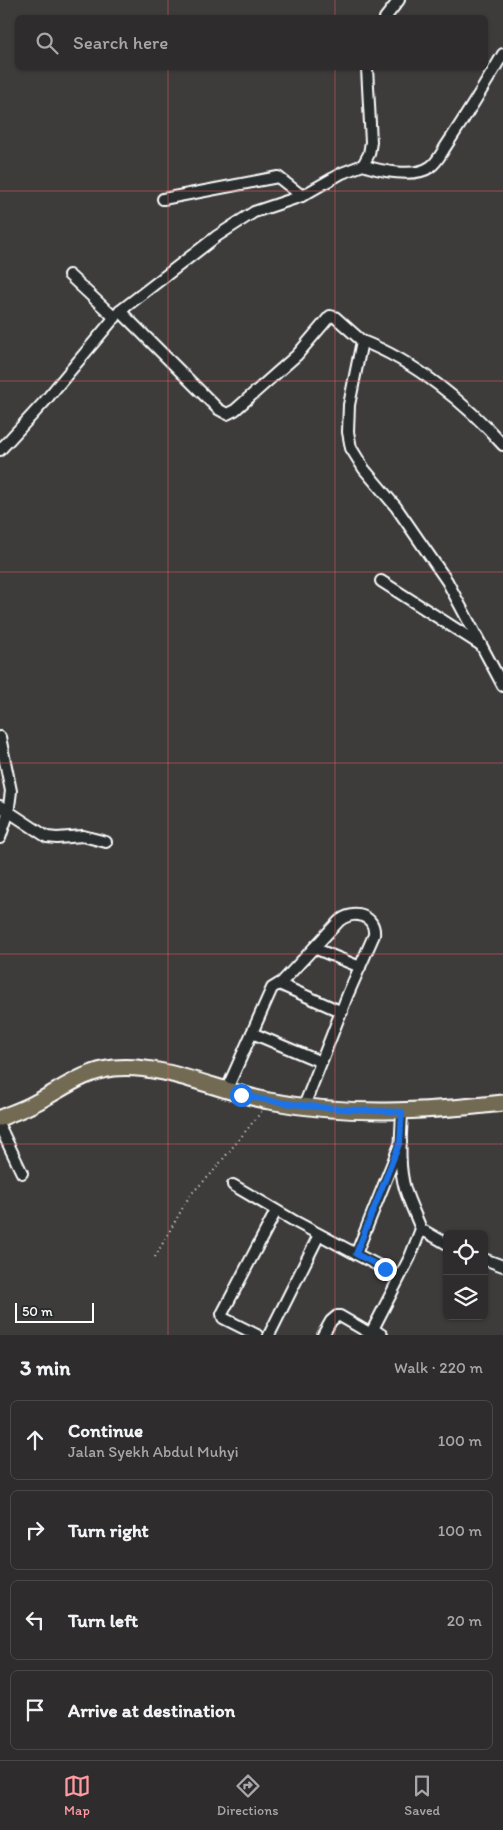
<!DOCTYPE html>
<html lang="en">
<head>
<meta charset="utf-8">
<style>
	:root { --surface:#2e2c2c; --page:#363434; --text:#f1f3f6; --muted:#a7a7a9; --line:#494848; --accent:#ff9aa2 }
	body { margin:0; font-family:Itim,sans-serif; background:var(--page); color:var(--text) }
	.controls { position:absolute; right:15px; bottom:15px; display:grid; overflow:hidden; border-radius:8px; box-shadow:0 1px 4px #0004 }
	.controls button { width:45px; height:45px; display:grid; place-items:center; padding:0; border:0; border-bottom:1px solid var(--line); background:var(--surface); color:var(--text); font:25px sans-serif }
	.scale { position:absolute; left:15px; bottom:12px; width:79px; box-sizing:border-box; padding-left:5px; border:2px solid #fff; border-top:0; font-size:14px; line-height:18px; white-space:nowrap; color:#fff; -webkit-text-stroke:4px #2a2d2e; paint-order:stroke }
	.stop { position:absolute; width:15px; height:15px; margin:-11px; border:4px solid #1a73e8; border-radius:50%; background:#fff }
	.stop.end { background:#1a73e8; border-color:#fff; box-shadow:0 1px 5px #0008 }
	.list { margin:0; padding:0; list-style:none }
	h2 { display:flex; justify-content:space-between; align-items:center; height:65px; margin:0; padding:0 20px; font-size:21px }
	h2 small { font-size:16px; font-weight:400; color:var(--muted) }
	.list li { display:grid; grid-template-columns:32px 1fr auto; gap:15px; align-items:center; box-sizing:border-box; height:80px; margin:0 10px 10px; padding:0 10px; border:1px solid var(--line); border-radius:8px }
	.list b { display:block; font-size:19px; white-space:nowrap }
	.list p { margin:0; font-size:16px; white-space:nowrap; color:var(--muted) }
	.list em { font-size:16px; font-style:normal; color:var(--muted) }
	.icon { flex:none; width:28px; height:28px; fill:none; stroke:currentColor; stroke-width:2; stroke-linecap:round; stroke-linejoin:round }
	.map { position:relative; flex:none; width:503px; height:1335px; overflow:hidden }
	.search { position:absolute; background:var(--surface); box-shadow:0 1px 4px #0004; left:15px; right:15px; top:15px; height:55px; display:flex; align-items:center; gap:12px; box-sizing:border-box; padding:0 18px; border-radius:8px; color:var(--muted); font-size:19px }
	.sheet { height:425px; background:var(--surface) }
	nav { display:flex; justify-content:space-around; align-items:center; box-sizing:border-box; height:70px; border-top:1px solid var(--line); background:var(--surface); font-size:14px; color:var(--muted) }
	nav a { display:grid; justify-items:center; gap:2px }
	nav .on { color:var(--accent) }
	.map>svg:first-child { display:block }
	.lines { fill:none; stroke-linecap:round; stroke-linejoin:round }
	.street-casing { stroke:#fff; stroke-width:14 }
	.primary-casing { stroke:#fff; stroke-width:19 }
	.path { stroke:#fff; stroke-width:2; stroke-dasharray:1 4; stroke-linecap:butt }
	.street { stroke:#2a2d2e; stroke-width:10 }
	.primary { stroke:#736b52; stroke-width:15 }
	.route { stroke:#1a73e8; stroke-width:6 }
	.grid { fill:none; stroke:#e05e5e; stroke-width:1; stroke-opacity:0.55 }
</style>
</head>
<body>
<div class="map">
<svg width="503" height="1335" viewBox="0 0 503 1335">
	<rect width="100%" height="100%" fill="#3e3b3b"/>
	<filter id="ink" filterUnits="userSpaceOnUse"><feTurbulence type="fractalNoise" baseFrequency=".02" numOctaves="2"/><feDisplacementMap in="SourceGraphic" scale="10" xChannelSelector="R" yChannelSelector="G"/><feConvolveMatrix kernelMatrix="1 2 1 2 8 2 1 2 1" color-interpolation-filters="sRGB"/></filter>
	<g filter="url(#ink)">
		<g class="lines">
			<g class="street-casing">
				<g id="street">
					<path d="M385,18l14,-18"/>
					<path d="M363,165l6,-11 2,-12 -4,-74"/>
					<path d="M163,199l115,-22 24,19"/>
					<path d="M69,275l46,43"/>
					<path d="M120,311l98,98 9,5 8,-4 62,-55 33,-39 5,1 27,24 -13,64 -1,27 3,16 13,21 32,38 51,74 56,105"/>
					<path d="M362,341c52,20 104,62 141,104"/>
					<path d="M0,450l45,-49 75,-90 97,-75 37,-24 48,-16 40,-23 21,-8c16,6 52,13 67,2 7,-4 12,-15 16,-21 20,-30 39,-61 57,-92"/>
					<path d="M381,581l100,64"/>
					<path d="M0,737l11,54 -3,23 -8,24"/>
					<path d="M0,806l47,31 10,1 26,-2 23,6"/>
					<path d="M314,948l46,19"/>
					<path d="M279,984l63,28"/>
					<path d="M252,1033l69,29"/>
					<path d="M226,1091l46,-103 10,-6 57,-61c14,-12 37,-6 35,14l-26,59 -44,112"/>
					<path d="M0,1127l22,46"/>
					<path d="M233,1185l63,37 60,32 45,-112"/>
					<path d="M421,1229l26,15"/>
					<path d="M356,1254l43,22"/>
					<path d="M484,1259l19,7"/>
					<path d="M373,1329l9,6"/>
					<path d="M257,1335l-34,-17 -1,-4 54,-103"/>
					<path d="M269,1335l50,-100"/>
					<path d="M323,1335l8,-14 6,-5h3l31,18"/>
					<path d="M370,1335l40,-78 11,-28c-5,-13 -12,-27 -16,-40 -7,-25 -4,-51 -3,-77"/>
				</g>
			</g>
			<g class="primary-casing">
				<path id="primary" d="M0,1118c12,-5 24,-9 35,-15 26,-13 49,-32 79,-35 49,-5 106,24 155,33 77,15 156,11 234,2"/>
			</g>
			<path class="path" d="M155,1257l35,-62 21,-21 51,-63"/>
			<use href="#street" class="street"/>
			<use href="#primary" class="primary"/>
		</g>
	</g>
	<g class="lines" filter="url(#ink)">
		<path class="route" d="M241,1095c53,12 107,15 161,17l-2,30 -44,112 29,15"/>
	</g>
	<path class="grid" d="M168,0v18M335,0v18M168,68v1267M335,68v1267M0,191h503M0,381h503M0,572h503M0,763h503M0,954h503M0,1144h503"/>
</svg>
<div class="controls">
<button><svg class="icon" aria-label="locate" viewBox="0 0 24 24"><circle cx="12" cy="12" r="6"/><path d="M12 2v4M12 18v4M2 12h4M18 12h4"/></svg></button>
<button><svg class="icon" aria-label="layers" viewBox="0 0 24 24"><path d="M12 4l9 5-9 5-9-5zM3 14l9 5 9-5"/></svg></button>
</div>
<div class="scale">50 m</div>
<div class="stop" style="left:241px;top:1095px"></div>
<div class="stop end" style="left:385px;top:1269px"></div>
<div class="search"><svg class="icon" aria-label="search" viewBox="0 0 24 24"><circle cx="10" cy="10" r="6"/><path d="M15 15l6 6"/></svg>Search here</div>
</div>
<section class="sheet">
<h2>3 min<small>Walk · 220 m</small></h2>
<ul class="list">
<li><svg class="icon" aria-label="ahead" viewBox="0 0 24 24"><path d="M12 20V5M6 11l6-6 6 6"/></svg><div><b>Continue</b><p>Jalan Syekh Abdul Muhyi</p></div><em>100 m</em></li>
<li><svg class="icon" aria-label="right" viewBox="0 0 24 24"><path d="M7 20v-9h11M14 6l5 5-5 5"/></svg><div><b>Turn right</b></div><em>100 m</em></li>
<li><svg class="icon" aria-label="left" viewBox="0 0 24 24"><path d="M17 20v-9H6M10 6l-5 5 5 5"/></svg><div><b>Turn left</b></div><em>20 m</em></li>
<li><svg class="icon" aria-label="arrive" viewBox="0 0 24 24"><path d="M6 21V4h12l-3 4 3 4H6"/></svg><div><b>Arrive at destination</b></div></li>
</ul>
</section>
<nav>
<a class="on"><svg class="icon" aria-label="map" viewBox="0 0 24 24"><path d="M3 6l6-2 6 2 6-2v14l-6 2-6-2-6 2zM9 4v14M15 6v14"/></svg>Map</a>
<a><svg class="icon" aria-label="directions" viewBox="0 0 24 24"><path d="M12 3l9 9-9 9-9-9zM9 14v-3h6M13 9l2 2-2 2"/></svg>Directions</a>
<a><svg class="icon" aria-label="saved" viewBox="0 0 24 24"><path d="M7 4h10v16l-5-4-5 4z"/></svg>Saved</a>
</nav>
</body>
</html>
